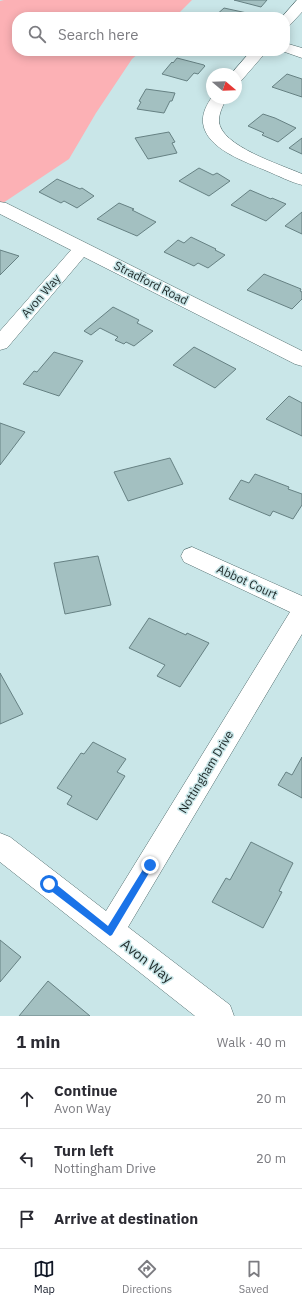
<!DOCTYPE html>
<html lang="en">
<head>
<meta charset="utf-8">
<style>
	:root { --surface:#fff; --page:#f7f7f7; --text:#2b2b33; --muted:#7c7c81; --line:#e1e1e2; --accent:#111827 }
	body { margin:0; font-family:"IBM Plex Sans",sans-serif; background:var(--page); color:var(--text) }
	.compass { position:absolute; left:206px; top:68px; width:36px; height:36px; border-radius:50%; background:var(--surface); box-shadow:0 2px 10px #0003; rotate:109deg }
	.stop { position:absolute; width:12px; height:12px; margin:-9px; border:3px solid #1a73e8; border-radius:50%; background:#fff }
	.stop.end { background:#1a73e8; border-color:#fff; box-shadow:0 1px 4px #0008 }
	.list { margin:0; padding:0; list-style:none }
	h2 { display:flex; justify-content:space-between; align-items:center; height:52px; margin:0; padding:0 16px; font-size:17px }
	h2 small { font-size:13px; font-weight:400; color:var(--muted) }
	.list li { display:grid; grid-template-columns:26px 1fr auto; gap:12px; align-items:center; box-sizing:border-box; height:60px; padding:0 16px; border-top:1px solid var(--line) }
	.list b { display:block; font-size:15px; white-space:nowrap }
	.list p { margin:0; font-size:13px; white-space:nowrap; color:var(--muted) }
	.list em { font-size:13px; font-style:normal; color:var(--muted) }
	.icon { flex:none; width:22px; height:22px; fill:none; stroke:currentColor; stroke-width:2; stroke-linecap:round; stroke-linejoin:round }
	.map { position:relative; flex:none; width:302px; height:1016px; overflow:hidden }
	.search { position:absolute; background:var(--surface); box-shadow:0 2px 10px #0003; left:12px; right:12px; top:12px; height:44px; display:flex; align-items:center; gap:10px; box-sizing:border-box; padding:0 14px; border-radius:16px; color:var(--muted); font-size:15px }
	.sheet { height:232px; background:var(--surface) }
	nav { display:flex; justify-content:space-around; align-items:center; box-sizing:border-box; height:56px; border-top:1px solid var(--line); background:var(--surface); font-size:11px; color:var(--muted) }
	nav a { display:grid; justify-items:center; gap:2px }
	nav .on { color:var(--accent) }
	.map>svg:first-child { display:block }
	.green { fill:#fcb1b5 }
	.building { fill:#a3c0c1; stroke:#668183 }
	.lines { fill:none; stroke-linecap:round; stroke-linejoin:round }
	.minor-casing { stroke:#516c6d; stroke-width:1 }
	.minor { fill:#fff; fill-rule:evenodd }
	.route { fill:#1a73e8 }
	.labels { text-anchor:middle; stroke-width:3; stroke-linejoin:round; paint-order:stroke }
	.street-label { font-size:12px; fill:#1e2929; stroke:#c9e6e8 }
	.near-street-label { font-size:14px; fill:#1e2929; stroke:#c9e6e8 }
</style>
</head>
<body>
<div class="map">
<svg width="302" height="1016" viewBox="0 0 302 1016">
	<rect width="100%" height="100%" fill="#c9e6e8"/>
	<path class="green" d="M4,0h188l-17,17h-158v34h124l-9,8 -36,54 -27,46 -69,46v-204z"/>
	<g class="building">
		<path d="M234,0h33l-6,7z"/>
		<path d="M224,8l23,5 -3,4h-30z"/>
		<path d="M177,58l27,7 1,1 -7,8 -4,-1 -7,8 -25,-7 10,-12 1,1z"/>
		<path d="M287,74l15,5v18l-30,-10z"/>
		<path d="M146,89l29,4 -3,8h-2l-6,12 -27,-4 4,-7 -2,-1z"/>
		<path d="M263,114l12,4 21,10 -18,14 -16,-7 2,-2 -16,-7z"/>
		<path d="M169,132l6,10 -3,1 5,10 -29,6 -13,-21z"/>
		<path d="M302,138v16l-13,-6z"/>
		<path d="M199,168l14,7 4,-2 13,8 -21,15 -30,-15z"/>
		<path d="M57,179l23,10 2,-1 12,8 -17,12 -13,-7 -3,2 -22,-11z"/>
		<path d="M250,190l21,9 1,-1 14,6 -20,17 -35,-16z"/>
		<path d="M119,203l15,6 -2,1 24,12 -19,14 -40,-17z"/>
		<path d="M302,212v22l-17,-8z"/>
		<path d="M191,237l25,12 -1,1 10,5 -17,13 -10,-5 -4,3 -30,-14 14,-12 6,3z"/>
		<path d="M0,250l19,6 -19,19z"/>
		<path d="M264,274l37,15 -1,2 2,1v7l-10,10 -45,-19z"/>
		<path d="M113,307l26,13 -2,3 16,8 -19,15 -8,-4 -2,2 -9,-4 3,-3 -18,-9 -9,7 -7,-4z"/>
		<path d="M194,347l42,22 -21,19 -42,-23z"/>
		<path d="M54,352l29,9 -24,35 -36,-12 11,-13 3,1z"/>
		<path d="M289,396l13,7v33l-36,-17z"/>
		<path d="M0,423l25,9 -25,33z"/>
		<path d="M170,458l13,26 -55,17 -14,-29z"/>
		<path d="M255,474l34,13 -1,2 14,5v11l-9,14 -20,-8 -3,5 -41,-17 12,-19 8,3z"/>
		<path d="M98,556l13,49 -46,9 -11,-51z"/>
		<path d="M149,618l37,17 1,-2 22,10 -29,44 -23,-11 8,-11 -36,-17z"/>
		<path d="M0,673l23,41 -23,10z"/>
		<path d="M93,742l33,17 -9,13 8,4 -28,44 -30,-16 5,-8 -15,-8 24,-35 3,1z"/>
		<path d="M302,757v41l-24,-13 8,-13 6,3z"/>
		<path d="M251,842l42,21 -14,28 3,1 -19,36 -51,-26 14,-24 4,2z"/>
		<path d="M0,940l21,17 -21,25z"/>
		<path d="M48,981l42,35h-71z"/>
	</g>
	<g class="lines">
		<g class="minor-casing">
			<g id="minor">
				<path d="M297,0h5v12l-12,13 -5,1v-9h-3z"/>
				<path d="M285,43l17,5v10l-20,-7h3z"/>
				<path d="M251,51h16l-26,30 -5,2v-9h-5z"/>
				<path d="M212,97v1h15c-4,7 -8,15 -8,23 1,25 63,44 83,53v11c-12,-3 -23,-9 -35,-14 -21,-9 -61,-22 -64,-48 -1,-10 4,-19 9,-26z"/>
				<path d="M0,202l6,1 296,148v15l-7,-2 -211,-107 -77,91 -7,2v-19l71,-81 -71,-36z"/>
				<path d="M192,547l110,49v38l-174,293 102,78 4,11h-39l-195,-154v-29l10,4 96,74 184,-299 -106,-50 -3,-6 3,-6z"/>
			</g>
		</g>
		<use href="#minor" class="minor"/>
	</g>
	<path class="route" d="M150,861l4,4 -2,3 -40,67 -2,1 -64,-49 -1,-3 1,-3h6l56,45 39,-63z"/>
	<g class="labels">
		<g class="street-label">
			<text transform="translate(151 283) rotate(27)" y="4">Stradford Road</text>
			<text transform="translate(41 296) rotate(-49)" y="4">Avon Way</text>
			<text transform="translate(247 582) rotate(25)" y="4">Abbot Court</text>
			<text transform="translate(206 772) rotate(-59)" y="4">Nottingham Drive</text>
		</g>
		<g class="near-street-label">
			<text transform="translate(147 961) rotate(38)" y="5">Avon Way</text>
		</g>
	</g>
</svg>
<svg class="compass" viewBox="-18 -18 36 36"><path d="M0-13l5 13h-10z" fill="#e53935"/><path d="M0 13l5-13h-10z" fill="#7c7c81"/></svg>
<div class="stop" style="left:49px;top:884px"></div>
<div class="stop end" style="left:150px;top:865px"></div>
<div class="search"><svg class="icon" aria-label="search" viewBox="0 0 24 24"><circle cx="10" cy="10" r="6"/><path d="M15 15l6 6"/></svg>Search here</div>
</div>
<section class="sheet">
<h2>1 min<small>Walk · 40 m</small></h2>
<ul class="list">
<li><svg class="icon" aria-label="ahead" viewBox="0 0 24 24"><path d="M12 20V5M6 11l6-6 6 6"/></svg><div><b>Continue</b><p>Avon Way</p></div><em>20 m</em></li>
<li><svg class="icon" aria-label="left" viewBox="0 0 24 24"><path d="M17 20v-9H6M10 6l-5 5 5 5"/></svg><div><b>Turn left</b><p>Nottingham Drive</p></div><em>20 m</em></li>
<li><svg class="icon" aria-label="arrive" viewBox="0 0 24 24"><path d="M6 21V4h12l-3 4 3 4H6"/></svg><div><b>Arrive at destination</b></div></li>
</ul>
</section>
<nav>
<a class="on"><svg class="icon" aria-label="map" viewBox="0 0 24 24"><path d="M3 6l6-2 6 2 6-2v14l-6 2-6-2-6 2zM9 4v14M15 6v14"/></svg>Map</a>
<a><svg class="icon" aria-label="directions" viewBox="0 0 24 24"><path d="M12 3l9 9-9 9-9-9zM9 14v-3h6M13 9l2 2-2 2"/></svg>Directions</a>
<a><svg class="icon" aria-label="saved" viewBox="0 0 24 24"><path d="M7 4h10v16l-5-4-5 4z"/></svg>Saved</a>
</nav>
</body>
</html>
